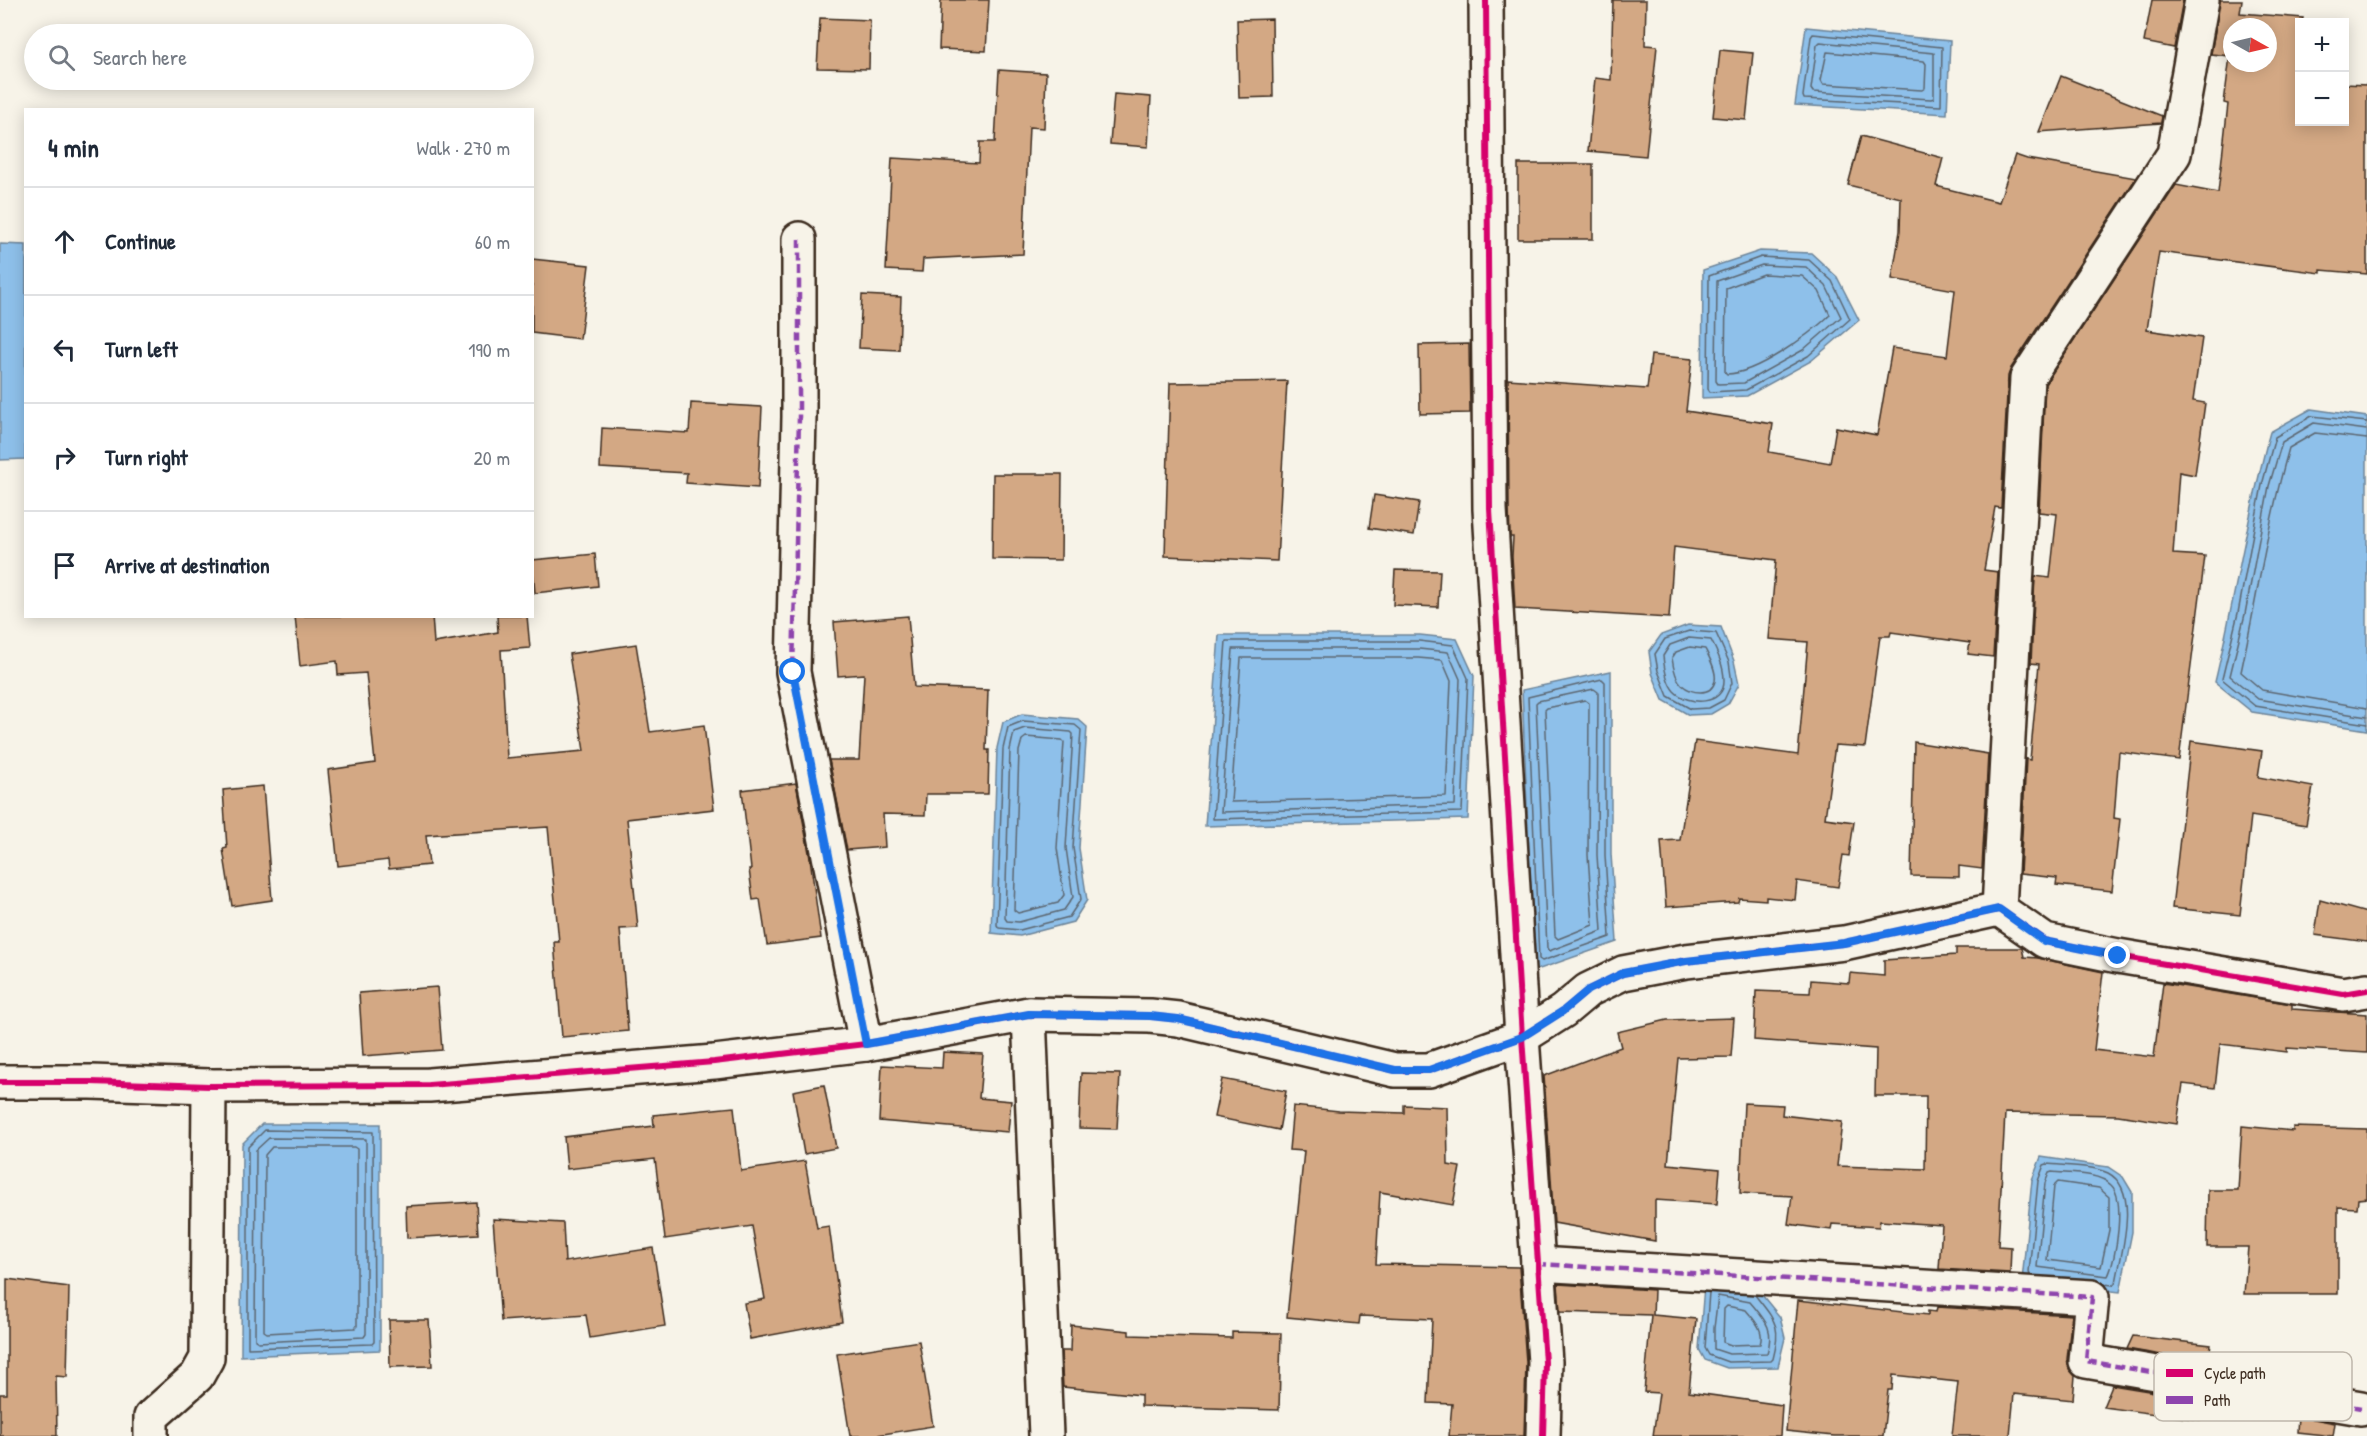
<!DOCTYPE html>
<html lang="en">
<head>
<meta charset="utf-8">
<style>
	:root { --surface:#fff; --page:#f6f6f7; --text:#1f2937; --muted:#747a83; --line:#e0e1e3 }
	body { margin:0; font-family:"Patrick Hand",sans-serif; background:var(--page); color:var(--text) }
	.controls { position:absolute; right:18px; top:18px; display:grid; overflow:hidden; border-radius:0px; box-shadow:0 3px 15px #0003 }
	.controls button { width:54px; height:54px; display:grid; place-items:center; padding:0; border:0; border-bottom:2px solid var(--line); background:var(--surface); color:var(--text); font:30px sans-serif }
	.compass { position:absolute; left:2223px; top:18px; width:54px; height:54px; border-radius:50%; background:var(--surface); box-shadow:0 3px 15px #0003; rotate:98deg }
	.stop { position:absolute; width:18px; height:18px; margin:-14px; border:4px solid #1a73e8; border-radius:50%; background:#fff }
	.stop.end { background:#1a73e8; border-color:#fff; box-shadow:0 2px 6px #0008 }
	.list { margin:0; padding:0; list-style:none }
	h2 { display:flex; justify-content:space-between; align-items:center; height:78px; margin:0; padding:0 24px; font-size:26px }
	h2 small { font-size:20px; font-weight:400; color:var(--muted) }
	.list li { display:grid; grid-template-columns:39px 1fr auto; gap:18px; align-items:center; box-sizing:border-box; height:108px; padding:0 24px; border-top:2px solid var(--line) }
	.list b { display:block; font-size:22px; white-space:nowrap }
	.list em { font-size:20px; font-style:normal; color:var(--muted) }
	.icon { flex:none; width:33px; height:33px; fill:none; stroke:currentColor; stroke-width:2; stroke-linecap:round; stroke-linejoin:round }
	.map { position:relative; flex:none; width:2367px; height:1436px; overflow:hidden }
	.search { position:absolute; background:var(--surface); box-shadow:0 3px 15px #0003; left:24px; top:24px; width:510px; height:66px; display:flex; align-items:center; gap:15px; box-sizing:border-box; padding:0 21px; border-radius:33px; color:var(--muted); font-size:22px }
	.panel { position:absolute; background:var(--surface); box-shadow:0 3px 15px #0003; left:24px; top:108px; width:510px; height:510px; border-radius:0px }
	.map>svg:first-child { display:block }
	.water { fill:#8ec0ea; stroke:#6d8498; stroke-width:1.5 }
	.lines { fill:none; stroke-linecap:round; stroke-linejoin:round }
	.shore { stroke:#5c6670; stroke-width:1.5 }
	.building { fill:#d3a884; stroke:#3b2a1e; stroke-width:1.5; fill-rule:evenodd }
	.street-casing { stroke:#3b2a1e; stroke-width:38 }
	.street { stroke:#f7f3e8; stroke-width:33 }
	.quiet { stroke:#8e44ad; stroke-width:4.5; stroke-dasharray:9 4.5; stroke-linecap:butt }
	.cycleway-casing { stroke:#f7f3e8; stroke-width:10 }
	.cycleway { stroke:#d6006c; stroke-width:6 }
	.route { stroke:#1a73e8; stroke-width:8 }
	.key { fill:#f7f3e8; stroke:#bfb7ab; stroke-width:1.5 }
	.key-label { font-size:16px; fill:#3b2a1e }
</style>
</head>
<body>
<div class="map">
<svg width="2367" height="1436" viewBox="0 0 2367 1436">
	<rect width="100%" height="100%" fill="#f7f3e8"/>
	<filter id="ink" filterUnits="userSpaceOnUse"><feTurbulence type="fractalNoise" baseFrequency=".0167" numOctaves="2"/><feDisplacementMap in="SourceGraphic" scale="12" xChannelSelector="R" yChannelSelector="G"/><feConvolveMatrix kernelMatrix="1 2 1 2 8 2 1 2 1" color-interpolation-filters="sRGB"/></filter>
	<g filter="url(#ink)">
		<g class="water">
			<path d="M1806,27l144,14 -3,73 -152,-9z"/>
			<path d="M0,244l26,1 -1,214 -25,1z"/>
			<path d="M1760,251l51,2 26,24 22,43 -48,41 -64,35 -45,2 1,-128z"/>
			<path d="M2311,409l56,8v313l-115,-18 -37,-30c20,-83 32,-167 55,-250z"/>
			<path d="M1688,625l33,2 13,34 5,23 -11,20 -17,10 -22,1 -26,-15 -11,-27 -3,-21 12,-17z"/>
			<path d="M1219,635h201l37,4 17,37 -6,143 -263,7z"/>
			<path d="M1611,671v183l6,88 -83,29 -12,-281z"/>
			<path d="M1022,714l56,5 9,8 -8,121 8,52 -14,22 -53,14 -29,-3 6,-185 6,-26z"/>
			<path d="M262,1124h118v226l-139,6 1,-212z"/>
			<path d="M2041,1157l67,10 15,10 9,15v40l-12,60 -98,-11 10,-101z"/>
			<path d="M1704,1286l53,3 23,28 5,21 -7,29 -51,1 -22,-8 -6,-11z"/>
		</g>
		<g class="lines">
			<g class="shore">
				<path d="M1813,34l129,13 -1,59 -137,-7 -1,-3 8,-59z"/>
				<path d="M1820,42l114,11v45l-3,1 -118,-7 -2,-3 6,-44z"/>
				<path d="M1827,52l97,9 2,3 -1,24 -3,2 -99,-6 -2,-4z"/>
				<path d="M1761,257l48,3 23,21 18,38 -42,37 -62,34 -36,2 -2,-3 1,-113z"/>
				<path d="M1762,265l44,2 20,19 15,31 -38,33 -59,33 -26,1 -2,-3 1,-100z"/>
				<path d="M1763,274l39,2 17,15 11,24c-21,20 -74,59 -103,59l-2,-2 1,-84z"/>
				<path d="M2367,422l-55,-6 -37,21 -13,48 -24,128 -16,66 33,27 112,18"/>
				<path d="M2367,430l-53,-7 -32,19 -13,44 -24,128 -15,62 28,23 109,18"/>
				<path d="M2367,439l-52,-6 -26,15c-21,73 -32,150 -48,224l21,18 105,18"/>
				<path d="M1689,631l27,2 13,29 3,21 -8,17 -15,8 -18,1 -23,-13 -10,-25 -3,-17 10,-15z"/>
				<path d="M1689,638l22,2c6,12 13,26 13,40 1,26 -36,26 -50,11 -7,-8 -10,-25 -11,-35l7,-11z"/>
				<path d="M1226,641h193l34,4 15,33 -6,134 -249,7z"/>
				<path d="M1690,647l15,2c4,8 12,22 10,32 -4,16 -24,12 -33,4 -6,-6 -9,-19 -10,-27l4,-6z"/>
				<path d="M1233,649h186l29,3 12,27 -5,126 -234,7z"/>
				<path d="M1241,658h177l24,2 9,21 -5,115 -215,6z"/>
				<path d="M1602,679l3,3v173l5,82 -68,24 -3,-2 -11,-262z"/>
				<path d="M1594,689l4,3 -1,163 5,76 -53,20 -2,-3 -11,-245 2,-2z"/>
				<path d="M1585,700l4,3 -1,152 5,70 -35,14 -3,-3 -10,-226 2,-2z"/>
				<path d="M1023,721l52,4 6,5 -8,118 8,51 -12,18 -49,13 -21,-2 -2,-3 6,-176 5,-22z"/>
				<path d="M1025,728l46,4 2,2 -7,114 7,49 -9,13 -45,12 -12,-1 -2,-3 5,-168 4,-18z"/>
				<path d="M1026,737l36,3 2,2 -7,106 7,47 -6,8 -40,10 -4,-3 5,-159 3,-11z"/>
				<path d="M265,1130l108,2 1,210 -2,2 -124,4v-201z"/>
				<path d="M269,1138l97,1v195l-2,3 -106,5 -3,-2 1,-190z"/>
				<path d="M272,1147h82l3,2v177l-2,2 -88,5 -3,-2 1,-176z"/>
				<path d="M2052,1172c18,2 46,0 59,13 15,13 5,75 -3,91l-71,-9 8,-84 4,-10z"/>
				<path d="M2058,1182l41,6 10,9v33l-8,37 -54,-7 7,-74z"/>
				<path d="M2030,1275l-1,-3 9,-91 6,-16 3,-1c19,2 44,1 61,9 33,17 13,80 8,110l-3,2 -9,-1"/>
				<path d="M1709,1292l-4,56 4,7 19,7 43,-1 2,-2c9,-34 2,-38 -18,-64"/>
				<path d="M1718,1296l32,6c15,18 25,27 17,51l-38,1 -15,-5v-21z"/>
				<path d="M1727,1306l19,4c8,10 19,20 14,34l-29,1 -8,-3 1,-33z"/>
			</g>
		</g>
		<g class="building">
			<path d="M941,0h48l-3,51 -47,-2z"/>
			<path d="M1613,0h33l-1,45 12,1 -11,110 -58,-5 7,-73 16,2z"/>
			<path d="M2152,0h31l-9,48 -30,-6z"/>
			<path d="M2220,0h22l-2,13 63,5 -1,4h-2l-2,59h2v41h44v-38l23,1v189l-46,-4v3l-162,-21 -12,78 55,8 -9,63 12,2 -10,72 -16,-3 -6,82 32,2 -26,204 -60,-8 -5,66 6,1 -8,72 -56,-6 1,-7 -37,-4 6,-115 4,1 9,-96 -8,-1 4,-87 15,2 7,-64 -18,-2 6,-128 131,-199 42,8 10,-89 -4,-1 6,-47 -19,-2zM2232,27h36v36h-36z"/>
			<path d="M820,18l50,2 -1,49 -52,-1z"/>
			<path d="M1272,19l1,78 -34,1 -2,-78z"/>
			<path d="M1720,50l33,3 -7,67 -33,-3z"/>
			<path d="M999,70l47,3 -2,55 -15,-1 -6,127 -100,5 -1,13 -36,-2 6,-112 87,5 1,-21h15z"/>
			<path d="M2061,76l101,40 -1,7 -122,9z"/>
			<path d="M1114,94l37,3 -3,50 -38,-3z"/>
			<path d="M1861,136l82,22 -7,28 63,16 16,-47 12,4 109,19 -125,190 -3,8 -7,132 -6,-1 -11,63 14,2 -5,85 -25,-3 2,-11 -79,-11 -1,4h-10l-15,111 -30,-2 -10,73 29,4 -5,34 -6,-1 -5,32 -41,-6 -2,19 -29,-3v3l-27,-2 -1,4 -72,5 -5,-66 19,-1 15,-99 103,14 10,-113 -39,-3 7,-79 -102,-13 -5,71 -154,-9 -3,-53 1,-19h-3l-1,-29 -1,-129 139,10 4,-34 41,4 -6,52 87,13 -4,28 61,11 6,-36 41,8 15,-87 55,8 8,-66 -63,-11 8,-48 1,-33 -53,-13z"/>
			<rect x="1518" y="164" width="75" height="75"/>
			<path d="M532,259l57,6 -9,74 -48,-6z"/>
			<path d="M862,295l39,2 -2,53 -40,-2z"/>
			<path d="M1469,344l1,69 -50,1 -1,-69z"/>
			<path d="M1287,381l-10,180 -112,-5 5,-173z"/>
			<path d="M691,403l71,4 -4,81 -72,-5 1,-10 -87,-5 2,-40 87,5z"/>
			<path d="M993,474h69l-1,86 -69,-1z"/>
			<path d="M1374,495l45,7 -5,33 -45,-7z"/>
			<path d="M595,554l3,32 -63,7 -3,-33z"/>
			<path d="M1395,570l45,1 -2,36 -45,-2z"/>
			<path d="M295,616h137l2,27 64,-11 -1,-16h30l3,32 -29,2 6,108 77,-7 -15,-97 67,-10 14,88 54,-7 10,84 -87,10 11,109 -18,1 8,102 -66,6 -8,-95h5l-11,-115 -122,8 3,30 -40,4 -1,-9 -50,6 -10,-96 47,-7 -9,-90 -28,2 -1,-14 -37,5z"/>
			<path d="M908,616l6,71 74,3 -2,60h3l-1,44h-62l-1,21 -42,-1 2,33 -38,3 -18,-90h30l5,-86 -26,2 -4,-54z"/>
			<path d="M2191,741l71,10 -4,26 55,10 -7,38 -55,-9 -11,99 -68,-7z"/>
			<path d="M1914,742l74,12 -6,115 -23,-3v11l-48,-1z"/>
			<path d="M796,783l14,75 11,80 -54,7 -7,-46 -7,1 -4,-31h2l-9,-79z"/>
			<path d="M263,786l9,114 -40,6 -9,-57 4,-1 -4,-58z"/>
			<path d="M2320,900l47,13v29l-52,-7z"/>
			<path d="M1956,948h66l2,9 14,1 65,14 -9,78 60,7 9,-74 129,21v5l75,5v39l-80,-5v4l-67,-8 -5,44 -32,-4 -6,40 -59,-9 -113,-2 -7,133 13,1 -1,26 -71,-4 3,-44 -62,-4 -1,6 -47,-3 -1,6 -43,-6 4,-28 -52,-3 4,-90 39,2 -1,10 60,7 -5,44 88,3 1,-73h-51l1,-47 -122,-9 2,-49 54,2 1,-13 38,3 1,-10 34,3v-16l72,-5z"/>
			<path d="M437,987l5,63 -79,6 -4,-63z"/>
			<path d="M1734,1018l-3,39 -53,1 -10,106 52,5 -3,35 -62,-4v41l-101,-18 -10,-147 77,-29 -4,-15 50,-12z"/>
			<path d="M943,1052l40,2 -4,44 32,3 -3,31 -129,-11 3,-56 60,3z"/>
			<path d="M1081,1073l39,1 -3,55 -38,-1z"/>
			<path d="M1222,1079l64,12 -7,39 -65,-13z"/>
			<path d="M824,1085l12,63 -32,6 -11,-63z"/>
			<path d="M1404,1105l43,2 1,58 12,2 -7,38 -73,-13 -4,72 143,3 7,95 -2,74h-75l3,-32 -24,-1 4,-84 -72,-3 -1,8 -72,-7 17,-166 -15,-1 4,-44 46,5 65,2z"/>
			<path d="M734,1107l7,64 64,-10 12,67 12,-2 13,96 -92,17 -6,-36 21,-4 -13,-73 -87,13 -10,-80 -88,10 -3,-32 90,-11 -1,-11z"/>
			<path d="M2242,1126l51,5v-4l74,2v69l-9,1 -1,9 -19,-1v87h-94l4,-47h-41l1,-57h30z"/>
			<path d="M476,1202l2,32 -71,4 -1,-32z"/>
			<path d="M493,1219l70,4 2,39 88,-14 12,78 -75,12 -4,-23 -85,6z"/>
			<path d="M7,1279l62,8 -2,90 -11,-1 1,60h-57v-42h7z"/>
			<path d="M1558,1284l96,6 -1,25 43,4 -7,73 93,13 -2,31h-127l6,-43 -15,-1 7,-77 -91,-3z"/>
			<path d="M1798,1300l130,15v-4l8,1 1,-5 135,8 -5,44 2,10 6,7 -2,24 -59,-6 -4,42h-58l6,-54 -65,-7 -1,15h-4l-5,46h-49l-48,-5z"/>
			<path d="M389,1320h40l3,46 -42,1z"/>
			<path d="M1071,1325l58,6v4l103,3v-6l49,1 -2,77 -138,-4v-11l-78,-8 -2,-36h9z"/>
			<path d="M2133,1336l78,9 -3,18 -81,-14z"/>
			<path d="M919,1341l14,85 -62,10h-21l-13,-82z"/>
			<path d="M2112,1385l91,15 -3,20 -97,-13z"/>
			<path d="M2298,1416l37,7 -2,13 -36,-4z"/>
		</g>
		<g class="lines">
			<g class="street-casing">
				<g id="street">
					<path d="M1486,0l4,509 32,528 23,325 -2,74"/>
					<path d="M799,239v178l-6,255 73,372"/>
					<path d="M1999,909l28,-531 147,-224 28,-154"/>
					<path d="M1029,1014l17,422"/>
					<path d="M0,1082h91l118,4 220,-1 285,-23 152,-18 163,-30 121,2 28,3 217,51h34l93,-33 41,-26 25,-21 35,-17 63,-12 158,-18 155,-34 46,32 73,15 225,38 24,-4"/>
					<path d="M1538,1264l554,33 -6,64 275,47"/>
					<path d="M151,1436v-19l46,-41 10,-18 2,-272"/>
				</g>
			</g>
			<use href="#street" class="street"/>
			<g class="quiet">
				<path d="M799,239v178l-6,255 73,372"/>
				<path d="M1538,1264l554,33 -6,64 275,47"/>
			</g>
			<g class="cycleway-casing">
				<g id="cycleway">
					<path d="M1486,0l4,509 32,528 23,325 -2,74"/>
					<path d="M0,1082h91l118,4 220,-1 285,-23 152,-18 163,-30 121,2 28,3 217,51h34l93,-33 41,-26 25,-21 35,-17 63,-12 158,-18 155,-34 46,32 73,15 225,38 24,-4"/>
				</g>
			</g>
			<use href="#cycleway" class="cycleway"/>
		</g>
	</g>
	<g class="lines" filter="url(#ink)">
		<path class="route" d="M793,672l73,372 163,-30 121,2 28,3 217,51h34l93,-33 41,-26 25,-21 35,-17 63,-12 158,-18 155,-34 45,32 74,15"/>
	</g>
	<rect x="2154" y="1352" width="198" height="69" rx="9" class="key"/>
	<rect x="2166" y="1369" width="27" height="8" fill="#d6006c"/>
	<rect x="2166" y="1396" width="27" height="8" fill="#8e44ad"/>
	<g class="key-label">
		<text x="2204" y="1379">Cycle path</text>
		<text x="2204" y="1406">Path</text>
	</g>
</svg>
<div class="controls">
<button>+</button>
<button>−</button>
</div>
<svg class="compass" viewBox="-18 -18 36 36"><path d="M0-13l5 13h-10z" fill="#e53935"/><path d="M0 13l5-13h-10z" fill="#747a83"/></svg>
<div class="stop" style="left:793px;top:672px"></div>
<div class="stop end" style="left:2118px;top:956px"></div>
<div class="search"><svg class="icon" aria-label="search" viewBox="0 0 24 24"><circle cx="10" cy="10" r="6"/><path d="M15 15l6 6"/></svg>Search here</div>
<section class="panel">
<h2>4 min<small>Walk · 270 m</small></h2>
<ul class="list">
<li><svg class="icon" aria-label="ahead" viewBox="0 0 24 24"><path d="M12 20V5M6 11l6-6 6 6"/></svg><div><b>Continue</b></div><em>60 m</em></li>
<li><svg class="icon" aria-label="left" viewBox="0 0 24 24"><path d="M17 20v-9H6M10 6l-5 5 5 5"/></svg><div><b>Turn left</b></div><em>190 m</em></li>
<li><svg class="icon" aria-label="right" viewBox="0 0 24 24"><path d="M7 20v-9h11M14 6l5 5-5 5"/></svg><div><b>Turn right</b></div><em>20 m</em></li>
<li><svg class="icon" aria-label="arrive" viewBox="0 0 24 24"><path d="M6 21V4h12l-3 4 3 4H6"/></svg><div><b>Arrive at destination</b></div></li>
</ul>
</section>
</div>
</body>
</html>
